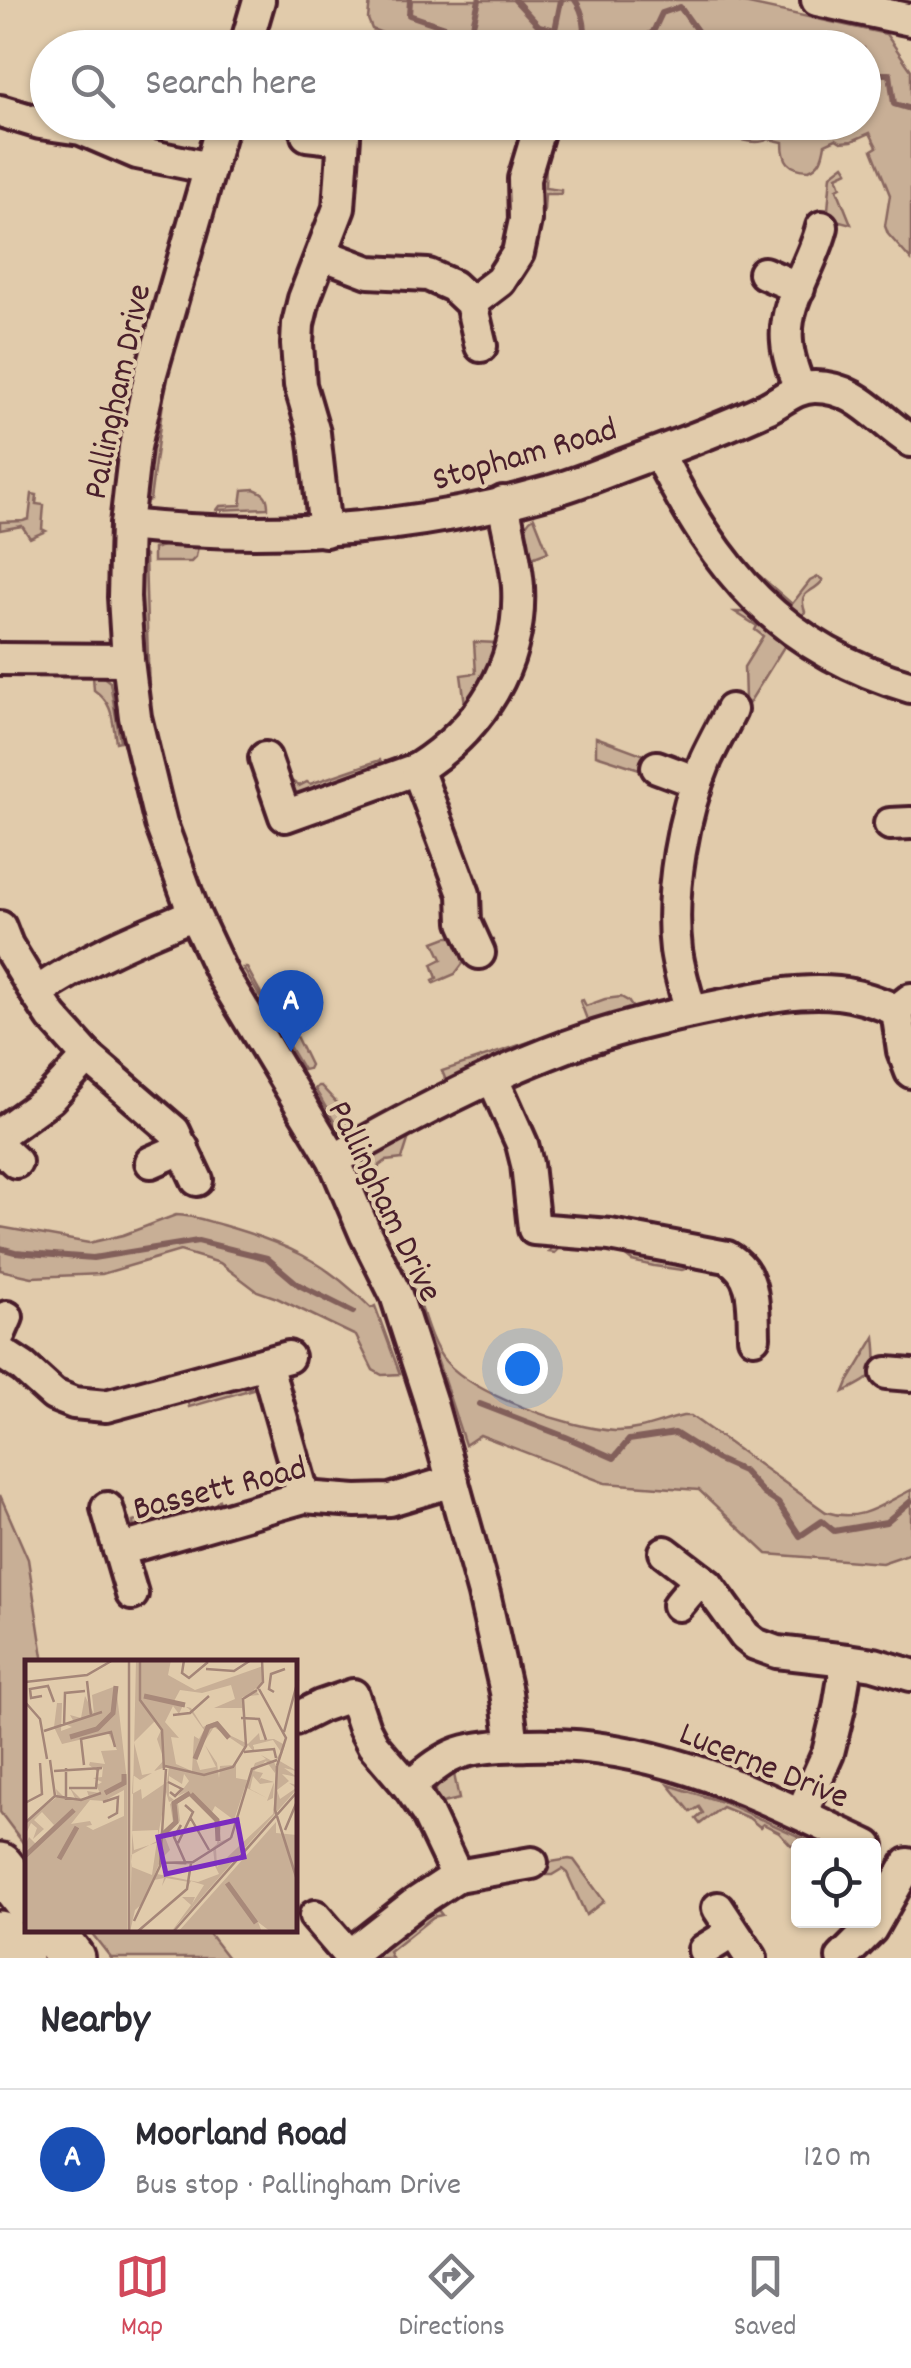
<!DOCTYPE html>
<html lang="en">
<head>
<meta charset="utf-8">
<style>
	:root { --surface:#fff; --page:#f2f2f3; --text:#2b2b33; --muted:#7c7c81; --line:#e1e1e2; --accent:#d1495b }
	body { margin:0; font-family:Dekko,sans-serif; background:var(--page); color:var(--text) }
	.controls { position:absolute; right:30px; bottom:30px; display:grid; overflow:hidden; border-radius:10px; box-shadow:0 2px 8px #0004 }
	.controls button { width:90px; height:90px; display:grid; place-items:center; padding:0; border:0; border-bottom:2px solid var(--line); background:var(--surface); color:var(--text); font:50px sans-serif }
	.you { position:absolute; left:522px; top:1368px; width:35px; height:35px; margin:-25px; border:8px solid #fff; border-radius:50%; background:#1a73e8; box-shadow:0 0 0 15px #1a73e833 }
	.badge { display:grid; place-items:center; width:65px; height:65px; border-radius:50%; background:var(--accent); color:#fff; font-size:32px; font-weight:700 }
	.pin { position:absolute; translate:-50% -82px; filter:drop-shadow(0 2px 5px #0008) }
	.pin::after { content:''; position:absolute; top:52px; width:35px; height:30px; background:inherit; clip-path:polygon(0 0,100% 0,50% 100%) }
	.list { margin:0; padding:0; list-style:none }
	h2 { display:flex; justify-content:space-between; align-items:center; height:130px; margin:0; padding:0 40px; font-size:42px }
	h2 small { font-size:32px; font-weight:400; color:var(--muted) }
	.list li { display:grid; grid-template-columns:65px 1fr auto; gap:30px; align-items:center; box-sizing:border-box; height:140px; padding:0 40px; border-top:2px solid var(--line) }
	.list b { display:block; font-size:38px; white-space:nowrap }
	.list p { margin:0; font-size:32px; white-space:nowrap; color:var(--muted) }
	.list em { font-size:32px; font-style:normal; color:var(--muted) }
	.icon { flex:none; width:55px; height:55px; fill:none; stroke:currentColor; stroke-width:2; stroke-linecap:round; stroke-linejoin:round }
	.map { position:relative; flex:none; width:911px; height:1958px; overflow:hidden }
	.search { position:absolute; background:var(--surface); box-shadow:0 2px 8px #0004; left:30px; right:30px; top:30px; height:110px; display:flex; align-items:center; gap:25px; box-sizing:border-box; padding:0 35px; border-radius:55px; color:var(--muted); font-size:38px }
	.sheet { height:270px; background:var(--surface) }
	nav { display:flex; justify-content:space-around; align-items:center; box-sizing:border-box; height:140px; border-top:2px solid var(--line); background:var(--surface); font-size:28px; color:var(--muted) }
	nav a { display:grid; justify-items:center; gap:5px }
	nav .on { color:var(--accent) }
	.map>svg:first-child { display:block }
	.green { fill:#c8af96; stroke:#896760; stroke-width:2.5 }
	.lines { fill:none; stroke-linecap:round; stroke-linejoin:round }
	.stream { stroke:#825f5a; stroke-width:6 }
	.minor-casing { stroke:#4a1f2b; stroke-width:38 }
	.highway-casing { stroke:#4a1f2b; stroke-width:52 }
	.minor { stroke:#e1cbab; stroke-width:30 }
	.highway { stroke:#e1cbab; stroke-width:45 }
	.labels { text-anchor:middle; stroke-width:8; stroke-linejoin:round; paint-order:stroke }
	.street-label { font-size:35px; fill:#4a1f2b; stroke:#e1cbab }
	.inset-river { fill:none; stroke:#a8897a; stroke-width:5 }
	.inset-road { fill:none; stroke:#a58678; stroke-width:2.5 }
	.view { fill:#7b2cbf; fill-opacity:0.15; stroke:#7b2cbf; stroke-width:5 }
	.inset-edge { fill:none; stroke:#4a1f2b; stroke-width:5 }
</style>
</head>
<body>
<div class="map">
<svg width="911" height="1958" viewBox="0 0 911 1958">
	<rect width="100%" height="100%" fill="#e1cbab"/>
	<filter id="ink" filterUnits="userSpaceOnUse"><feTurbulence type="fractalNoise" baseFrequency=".01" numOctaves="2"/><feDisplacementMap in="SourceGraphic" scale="20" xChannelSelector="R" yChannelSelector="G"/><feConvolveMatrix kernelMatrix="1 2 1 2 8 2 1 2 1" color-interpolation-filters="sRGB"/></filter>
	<g filter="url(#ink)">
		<g class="green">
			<path d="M370,0h360l156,34 25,36v190l-23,-26 -3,-8 5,-31 -18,-45 5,-3 -7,-14 -18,8 -11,1 -5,-3 -11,5c-2,12 -4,21 -16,26 -21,-1 -26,-9 -26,-28l-14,-3c-13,7 -29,0 -43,-3l2,-13 136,-1v-74l-447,-1 -45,-18 -4,-10z"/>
			<path d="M551,123h8l-13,40 -1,25 16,2v4h-16l-1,17 -5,-1 -6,-36z"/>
			<path d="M844,165l4,6 -11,5 4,11 -4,2 14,35 -15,-4 -8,-10 3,-35z"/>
			<path d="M170,350l-20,150 -7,2 -3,-25z"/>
			<path d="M254,489c11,4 14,8 14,19l-51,2 3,-4 21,-1 2,-15z"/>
			<path d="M32,494l5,1 -1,9 8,1 -2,24 4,2 -16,7 -8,-12 -22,4v-8l23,-1 6,-2z"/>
			<path d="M534,517l14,35 -19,7c-4,-14 -10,-34 5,-42z"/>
			<path d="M170,544l28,2 -2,11 -5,5h-38v-13z"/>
			<path d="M141,553l4,3 4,140h-7l-6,-135z"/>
			<path d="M760,576l32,28 18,-23 8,-4 5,3c-10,15 -26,8 -18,32l-4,5 -42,-39z"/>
			<path d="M735,612h13l37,33 -36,58 -9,9 5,-13 -1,-32 19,-31 -8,-6 2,-4z"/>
			<path d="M474,642l25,1 -7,25 -24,37 -3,-1 -4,-29 15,-2z"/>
			<path d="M93,676h9l8,6 10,59 -4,1c-4,-23 -2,-38 -22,-52z"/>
			<path d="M596,737l46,17 6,4 4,15 -56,-18z"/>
			<path d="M380,760l4,6 -7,10 -10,-6 -51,18 -5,11 -13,1 -13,-9 8,-9 6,4 8,-4 3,2z"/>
			<path d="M447,937h8l6,2 6,19 -12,16 -21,9 -1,-3 4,-2 -5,-14 10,-5 -8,-17z"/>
			<path d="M243,968h4l36,66 9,-2 3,2 15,31 -2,4 -5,1z"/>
			<path d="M621,997l7,4 5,7 -89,31 -97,44 -5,-12 146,-49 -8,-21 3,-1 3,6 19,-7z"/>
			<path d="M318,1086h3l29,31 -1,7 -13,1 -21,-36z"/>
			<path d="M409,1137l-7,22 -16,2 -7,5 -3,16 7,25 -5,3c-24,-49 -12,-49 31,-73z"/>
			<path d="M176,1215c16,0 31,6 46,10 63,18 102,35 149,83l4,-2 25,68 -18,1 -9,-5 -17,-34 -79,-38 -20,-7 -37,-28 -40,-12 -78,23 -70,3 -32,-7v-43l89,16 34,-8z"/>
			<path d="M556,1242l67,4 13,11 49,8 12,-7 24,4 12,21 -11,-14 -26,-4 -14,5 -28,-4 -22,-5 -14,-11 -56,-4 -7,7 -6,-1z"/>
			<path d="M412,1290l4,1c7,20 15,55 30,71 31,34 123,66 169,69 23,1 46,-10 68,-15h8l135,96c34,11 55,-7 85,-22v63l-29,10 -115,-9 -68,-64 -94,-7 -125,-48 -15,10 -26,-80z"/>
			<path d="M875,1337c4,37 1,39 -31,55l4,-10z"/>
			<path d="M240,1385l13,4 -64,18 -1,-4 4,-11 10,4z"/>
			<path d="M0,1495l28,64 16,104h-16l-1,185 -27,-36z"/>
			<path d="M219,1500l3,7 -25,11 -11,-4 -39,11 -5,8 -8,-3 -1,-8 55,-16 9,5 17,-5z"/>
			<path d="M454,1774l5,25 -21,5c-9,-16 3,-22 16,-30z"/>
			<path d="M669,1785l56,18 93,42h-13l-8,-3 -6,3 -12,-13 -16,-8 -3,3 -11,-9 -27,-11 -22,17 -4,-5 7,-6 -4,-6 -8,5z"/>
			<path d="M569,1859l5,1 30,41 -18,14 -19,-42 -5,-4 -10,6h-5l-2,-12z"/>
			<path d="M431,1901l11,14 -9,2 -44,35 3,6h-25l8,-13c19,1 52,-25 56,-44z"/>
			<path d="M90,1931h117l21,27h-117z"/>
		</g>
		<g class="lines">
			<g class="stream">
				<path d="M410,0l-1,15 50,17 8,-1 6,-6 6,-25"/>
				<path d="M515,0l24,26 16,4 6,-30"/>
				<path d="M575,0c9,12 12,32 9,48"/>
				<path d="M629,48l24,-16 9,-19 18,-6 28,39 6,2"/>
				<path d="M864,74h26l4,30 17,5"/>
				<path d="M0,1248l15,4 78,6 105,-17 69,17 32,27 54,27"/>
				<path d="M480,1404l86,33 48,21 15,-18 46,-7 41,26 27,12 21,23 14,9 22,33 22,-15 12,10 52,-9 25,-21"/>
			</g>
			<g class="minor-casing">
				<g id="minor">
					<path d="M817,0l94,20"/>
					<path d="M245,48l14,-48"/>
					<path d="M0,111l40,12 41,6 56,24 73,15"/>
					<path d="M223,122l-72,251 -16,74 -9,78 -2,72 4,63 7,57 26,107 33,90 29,62 111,184 32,75 30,60 34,105 54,194 22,98 7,53"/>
					<path d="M307,135l35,4"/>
					<path d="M322,254l47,18 59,3 25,11 18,17 10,43"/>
					<path d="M764,273l35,15"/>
					<path d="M471,303l29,-22 18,-28 7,-33 -1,-41 17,-57"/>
					<path d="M800,389c-6,-15 -12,-31 -13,-47 -4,-40 26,-77 35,-115"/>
					<path d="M658,453c59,117 122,196 253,234"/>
					<path d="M126,525c141,15 284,6 421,-33 27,-7 53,-18 79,-28 47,-17 96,-35 141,-56 16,-8 29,-21 48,-21 42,0 63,33 96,54"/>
					<path d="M325,531l-11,-98 -14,-48 -3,-41 1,-20 6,-25 35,-91 6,-86"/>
					<path d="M0,659l128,1"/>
					<path d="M265,758l20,58 132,-47c64,-41 105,-105 101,-182 -2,-28 -10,-57 -15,-85"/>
					<path d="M657,767l40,15"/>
					<path d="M417,769l47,125 1,28 14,31"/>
					<path d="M890,824l21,-1"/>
					<path d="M194,914c-56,23 -109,45 -158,79l16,24 36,40 86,74 23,49"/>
					<path d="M0,927l7,18 29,48"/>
					<path d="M897,1010l6,41 8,21"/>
					<path d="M691,1011c-6,-20 -12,-40 -15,-61 -7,-59 7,-137 30,-191 8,-17 17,-33 25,-49"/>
					<path d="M493,1079l29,65 5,20 7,65 76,6 117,22c30,17 26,50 27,80"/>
					<path d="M0,1134l50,-36 38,-41"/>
					<path d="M0,1147l16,15"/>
					<path d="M334,1160c68,-39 139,-77 213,-106 57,-23 117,-37 177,-49 37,-8 77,-16 114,-12 21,2 40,10 59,17l14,-11"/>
					<path d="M151,1162l32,-14"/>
					<path d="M0,1333l7,-16"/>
					<path d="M0,1352l23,15 31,28 20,8 32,3 182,-49"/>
					<path d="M266,1363l38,134"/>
					<path d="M887,1373l24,2"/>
					<path d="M107,1508l12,42 185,-53 52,4 34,-1 63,-19"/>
					<path d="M119,1550l13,44"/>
					<path d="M665,1552l43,33 37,51 10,8 22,8 70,8"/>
					<path d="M678,1605l22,-26"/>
					<path d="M295,1719l26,-13 32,-11 11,33 9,17 36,42 18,26 30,63 -44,29 -64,50"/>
					<path d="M409,1787c16,-13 31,-27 50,-34 22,-7 46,-7 68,-8 128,-5 230,49 341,101"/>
					<path d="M801,1814l27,-61 11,-45 8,-48 27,4 37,11"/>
					<path d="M457,1876l75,-13"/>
					<path d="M718,1908l33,50"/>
					<path d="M315,1916l36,42"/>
					<path d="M704,1950l29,-18"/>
					<path d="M842,1958l29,-29 37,-65"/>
				</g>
			</g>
			<g class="highway-casing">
				<g id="highway">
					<path d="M0,1866l28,36"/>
					<path d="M50,1930l21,28"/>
					<path d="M0,1934l19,24"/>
				</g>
			</g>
			<use href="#minor" class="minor"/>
			<use href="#highway" class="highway"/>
		</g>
	</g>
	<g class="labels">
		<g class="street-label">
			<text transform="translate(115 391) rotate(-78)" y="12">Pallingham Drive</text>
			<text transform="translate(524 452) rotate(-16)" y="12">Stopham Road</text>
			<text transform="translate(387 1200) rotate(64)" y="12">Pallingham Drive</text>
			<text transform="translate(219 1486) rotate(-14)" y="12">Bassett Road</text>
			<text transform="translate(765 1763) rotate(22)" y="12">Lucerne Drive</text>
		</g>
	</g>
	<g transform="translate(25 1660)">
		<rect width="272" height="272" fill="#e1cbab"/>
		<path d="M111,0h35l-3,15 27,15 68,-24v16l-9,8 4,3 1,2 -17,2 2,20 -2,-9h-28l21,-9 -4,-14 -29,8 -22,-3 -7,13 18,5 12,19 14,-6 4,10 27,13 11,-11 1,7 14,-1 11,6 -3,9 -4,5 -3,1 6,-8 -8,-12 -20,5v1l1,1v5l-6,-7 -12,18v15l11,2 -1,6 9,-23 11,-4 -5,-4 13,7 3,6 -2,5 -9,-12 -12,10 9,2 -4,7 2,-2 13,4 -1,16 -6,3 7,-19 -14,2 -7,-8 -3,13 17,9 -22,-11 -11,33 -19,-14 -4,8 10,11 -2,17 11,-4 -14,10 1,19 56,-53 5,-54 19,11 -13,-3 13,9 -15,-3 7,7 -12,9 3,9 16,-11 -7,-5 8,2v4l-126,143 20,-27 -9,-8h13l-3,7 12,-19 -13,-4 -5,9 3,-8 -23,-4 -4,8 2,-8 -10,2 3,-6 41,8 21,-8 -4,-8 -2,-17 -21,15v-2l-3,2 -4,1h-4l-20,-3 25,2 16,-7 15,-13 2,-18 -30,-30 -11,7 2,18 -15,16 5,13 -9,9 -18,44 -8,7 -5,22zM148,46l6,8 4,-9 6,4 15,21 -5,9 -5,-3 -2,35 -16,-7 -5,-27 8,1 -14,-16zM130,61l7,7 -5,11 7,21 -10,11 15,-5 -2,16 -25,17 -1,-10 -9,5 1,-19 7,5 12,-7 -10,2 -8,-33zM189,67l31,21 -11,17 -14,1 -1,12 -2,-15 -12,-18 11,22 -16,3 -5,-14zM159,114l5,7 -11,15 8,-4 -16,12 3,18 -14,20 -25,8 -2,-19 26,-1v6l8,-44 3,10 5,-2 -5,-4v-20l13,8zM132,181l-5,34 -20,-8 -1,-12zM91,26l11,95v151h-102v-86l4,-9 7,7 18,-19 -12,-13 -8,8 10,9 -11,10 4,-11 -6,-5 -6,13v-14l32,-25 -1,-8 11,11 8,-2 -5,-10 11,11 8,-2 -2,-6 13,2 -5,-10 4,1 3,-2 -9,-4 9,-1 1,-10 -5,5 -9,-7 1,-3 15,2 -4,-13 16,-1 -9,-17 -46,11 -8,-17 3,-24h5l-1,28 11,-4 -7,-3 9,-2 -4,-7 11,3 4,-22 9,18 -2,-19zM99,130v26l-31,14 -7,-4 6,-1 -2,-4 -19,3 19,-24 14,1zM251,162v11l21,2v97h-26l-13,-10 4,10h-84z" fill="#c8af96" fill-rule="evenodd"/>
		<path class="inset-river" d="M119,36l41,9M45,77l27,-8 16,-16 3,-27M170,99l13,-32 9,-3 12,14M80,133l19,-10v-9M166,134l26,26 1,21M137,175l14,-13 -2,-19 16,-10M0,196l49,-46M34,199l18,-32M202,223l29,40"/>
		<path class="inset-road" d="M104,0v272M115,0v40l22,30 2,40M159,0l-2,13 7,5 19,-16M181,9l28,2 17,-11M62,21l4,35M0,22l62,-7 26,-15M232,29l6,-7 -1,-22M234,29l27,49 -9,28M249,32l-5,-3 2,-15 14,-5M17,36l-11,2 -1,-9 18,-3 6,16M0,42l15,17 7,40M148,55l17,-2 19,-17M216,58l18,1 7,21M39,65l1,-32 20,-2M19,71l58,-19M259,72l14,-52M219,92l30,-3 2,9M59,105l-3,-26 30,-7 4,15M140,106l39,9 29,-8 13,-21 -3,-47 14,-9M252,106l-2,44 23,73M41,108v32M29,111l48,-3M143,122l14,7 -7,7 -5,-4M44,128h27l2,-21M30,136l26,4 20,-7M78,142l15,-5 -1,16 -9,5M0,143l17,-9 -2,-31M165,157l19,33M0,163l30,-27 -5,-36M156,165l-7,12 12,27M260,170l13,-31M206,178l21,-69 25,-9M153,183l15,-31 -8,-7M135,203l33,-1 38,-24M109,261l26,-55 6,-97M112,272l50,-43 4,-26M148,272l125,-141"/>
		<path class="view" d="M212,160l7,37 -78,17 -8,-37z"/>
		<rect width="272" height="272" class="inset-edge"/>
	</g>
</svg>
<div class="controls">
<button><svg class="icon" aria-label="locate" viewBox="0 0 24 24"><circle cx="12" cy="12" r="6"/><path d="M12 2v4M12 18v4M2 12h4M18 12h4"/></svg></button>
</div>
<div class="you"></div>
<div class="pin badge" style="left:291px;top:1052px;background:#1a4fb4">A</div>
<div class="search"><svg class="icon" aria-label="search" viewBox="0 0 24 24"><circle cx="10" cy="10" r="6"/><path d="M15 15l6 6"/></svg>Search here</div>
</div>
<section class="sheet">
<h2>Nearby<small></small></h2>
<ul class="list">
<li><span class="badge" style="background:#1a4fb4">A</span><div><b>Moorland Road</b><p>Bus stop · Pallingham Drive</p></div><em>120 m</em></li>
</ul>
</section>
<nav>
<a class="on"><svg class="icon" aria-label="map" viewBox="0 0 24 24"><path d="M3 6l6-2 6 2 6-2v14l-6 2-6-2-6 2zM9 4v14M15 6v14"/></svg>Map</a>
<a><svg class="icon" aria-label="directions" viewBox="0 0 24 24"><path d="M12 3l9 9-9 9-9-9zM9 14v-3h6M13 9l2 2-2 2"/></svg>Directions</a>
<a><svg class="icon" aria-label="saved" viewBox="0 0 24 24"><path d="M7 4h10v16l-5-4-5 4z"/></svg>Saved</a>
</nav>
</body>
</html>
